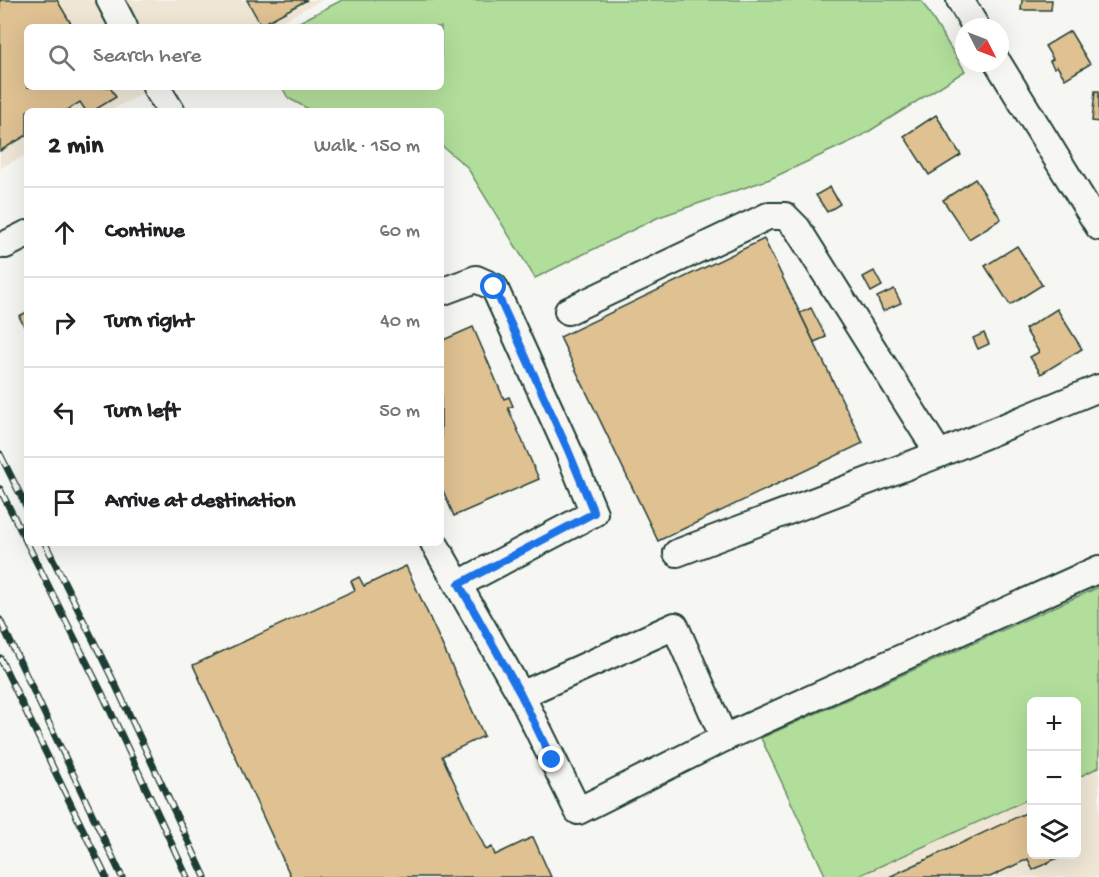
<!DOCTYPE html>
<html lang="en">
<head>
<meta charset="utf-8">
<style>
	:root { --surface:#fff; --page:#f6f6f6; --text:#202124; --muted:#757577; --line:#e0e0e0 }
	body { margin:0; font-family:"Gochi Hand",sans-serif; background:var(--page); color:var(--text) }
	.controls { position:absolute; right:18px; bottom:18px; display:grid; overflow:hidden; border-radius:9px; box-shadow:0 6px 24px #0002 }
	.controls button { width:54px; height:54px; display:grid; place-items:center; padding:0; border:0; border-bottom:2px solid var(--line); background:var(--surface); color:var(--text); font:30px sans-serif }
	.compass { position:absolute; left:955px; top:18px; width:54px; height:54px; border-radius:50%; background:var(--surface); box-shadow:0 6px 24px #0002; rotate:132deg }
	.stop { position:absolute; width:18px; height:18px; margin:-14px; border:4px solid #1a73e8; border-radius:50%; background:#fff }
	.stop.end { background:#1a73e8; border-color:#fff; box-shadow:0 2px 6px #0008 }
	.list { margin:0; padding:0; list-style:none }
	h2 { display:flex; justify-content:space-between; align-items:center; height:78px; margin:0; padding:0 24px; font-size:26px }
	h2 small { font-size:20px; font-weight:400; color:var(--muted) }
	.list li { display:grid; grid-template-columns:39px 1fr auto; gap:18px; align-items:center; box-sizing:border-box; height:90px; padding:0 24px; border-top:2px solid var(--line) }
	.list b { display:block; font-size:22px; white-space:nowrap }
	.list em { font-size:20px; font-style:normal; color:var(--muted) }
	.icon { flex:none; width:33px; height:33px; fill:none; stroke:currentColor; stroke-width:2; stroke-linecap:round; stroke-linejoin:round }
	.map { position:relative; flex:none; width:1099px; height:877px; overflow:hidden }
	.search { position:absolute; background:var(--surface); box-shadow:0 6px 24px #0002; left:24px; top:24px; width:420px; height:66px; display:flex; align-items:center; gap:15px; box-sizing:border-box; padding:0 21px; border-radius:9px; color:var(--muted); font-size:22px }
	.panel { position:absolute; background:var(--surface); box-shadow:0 6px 24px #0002; left:24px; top:108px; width:420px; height:438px; border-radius:9px }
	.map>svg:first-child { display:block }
	.built { fill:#efe6d5 }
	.green { fill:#b2de9b; stroke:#688e68; stroke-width:1.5 }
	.building { fill:#dfc192; stroke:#1f3d34; stroke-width:1.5 }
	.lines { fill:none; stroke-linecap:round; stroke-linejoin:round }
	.minor-casing { stroke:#1f3d34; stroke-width:30 }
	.minor { stroke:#f6f6f2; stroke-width:26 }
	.rail-casing { stroke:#1f3d34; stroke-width:7 }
	.rail { stroke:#f6f6f2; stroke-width:4.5; stroke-dasharray:14; stroke-linecap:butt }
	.route { stroke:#1a73e8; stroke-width:8 }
</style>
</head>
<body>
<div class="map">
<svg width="1099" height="877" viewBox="0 0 1099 877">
	<rect width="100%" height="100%" fill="#f6f6f2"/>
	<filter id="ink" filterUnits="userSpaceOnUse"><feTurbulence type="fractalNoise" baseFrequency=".0167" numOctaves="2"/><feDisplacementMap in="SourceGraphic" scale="12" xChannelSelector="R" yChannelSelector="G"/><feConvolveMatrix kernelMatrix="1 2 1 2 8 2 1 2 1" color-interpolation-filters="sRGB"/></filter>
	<g filter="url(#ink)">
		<g class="built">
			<path d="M0,0h322l-52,27h-243v60h128l-46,24h-82v43l-27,14z"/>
			<path d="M1099,767v110h-243l175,-79 1,56h44l1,-76z"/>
		</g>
		<g class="green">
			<path d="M342,0h579l44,71 -105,66 -90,42 -111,38 -124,61 -68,-111 -26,-22v-34h-129l-24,-13 -6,-11h159v-60h-151z"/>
			<path d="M1099,587v180l-22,11 -1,-76h-44l-1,96 -175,79h-30l-65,-139z"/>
		</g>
		<g class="building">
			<path d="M0,0h57l16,27h-46v60h83l6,10 -23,14h-7l-6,-9 -14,9h-39v24l-27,16z"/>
			<path d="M247,0h60l-46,25z"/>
			<path d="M1022,0h30l-1,10h-30z"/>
			<path d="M1070,31l20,33 -25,15 -8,-13 -3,2 -4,-7 3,-2 -8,-13z"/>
			<path d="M1095,91h4v31l-7,-1z"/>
			<path d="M936,115l25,40 -32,20 -25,-39z"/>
			<path d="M975,179l26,40 -32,20 -26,-39z"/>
			<path d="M830,187l10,17 -13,8 -11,-17z"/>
			<path d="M764,239l99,204 -205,98 -98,-204z"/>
			<path d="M1017,246l25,39 -32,20 -25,-39z"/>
			<path d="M874,271l8,15 -11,6 -8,-15z"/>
			<path d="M894,289l7,14 -18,8 -6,-14z"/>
			<path d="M811,308l15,29 -12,5 -14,-29z"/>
			<path d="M1057,309l25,40 -41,25 -11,-17 9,-5 -14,-23z"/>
			<path d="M27,312v20l-8,-16z"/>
			<path d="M473,327l31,72 5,-2 4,9 -5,2 31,71 -85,37 -13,-30v-145z"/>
			<path d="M984,333l5,11 -11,5 -5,-11z"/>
			<path d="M406,566l78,170 -42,20 44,94 6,-3 3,8 38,-18 18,40h-260l-98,-212 162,-75 -4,-9 8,-4 5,9z"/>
			<path d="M1032,810v44h33l-32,16 -5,-11 -38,18h-101z"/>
		</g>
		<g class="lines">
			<g class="minor-casing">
				<g id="minor">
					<path d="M110,0l14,27"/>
					<path d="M960,0l16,27"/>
					<path d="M998,63l101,164"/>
					<path d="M156,87l15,24"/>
					<path d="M5,245l22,-11"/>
					<path d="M441,292l35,-13 18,8 74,163 26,63 -135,71"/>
					<path d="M568,311l200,-95h17l12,12 142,226"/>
					<path d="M434,543l87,152 57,116 146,-73 375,-169"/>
					<path d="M677,553l262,-99 160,-66"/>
					<path d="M521,695l154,-69 49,112"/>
				</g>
			</g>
			<use href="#minor" class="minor"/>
			<g class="rail-casing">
				<g id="rail">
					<path d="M0,454l27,54"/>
					<path d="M0,489l27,54"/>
					<path d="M27,543l75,150 85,184"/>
					<path d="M45,543l71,143 89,191"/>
					<path d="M0,620l122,257"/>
					<path d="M0,658l106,219"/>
				</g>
			</g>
			<use href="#rail" class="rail"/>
		</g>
	</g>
	<g class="lines" filter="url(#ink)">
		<path class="route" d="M494,287l74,163 26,63 -135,71 62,111 31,65"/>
	</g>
</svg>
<div class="controls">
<button>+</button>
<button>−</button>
<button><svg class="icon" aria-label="layers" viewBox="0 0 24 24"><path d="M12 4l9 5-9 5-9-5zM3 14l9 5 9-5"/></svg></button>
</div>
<svg class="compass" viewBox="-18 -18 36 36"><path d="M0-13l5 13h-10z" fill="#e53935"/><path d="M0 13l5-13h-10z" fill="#757577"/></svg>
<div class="stop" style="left:494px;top:287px"></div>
<div class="stop end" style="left:552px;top:760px"></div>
<div class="search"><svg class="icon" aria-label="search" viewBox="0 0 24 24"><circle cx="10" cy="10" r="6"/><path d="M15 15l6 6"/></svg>Search here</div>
<section class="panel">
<h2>2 min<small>Walk · 150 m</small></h2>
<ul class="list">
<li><svg class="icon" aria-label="ahead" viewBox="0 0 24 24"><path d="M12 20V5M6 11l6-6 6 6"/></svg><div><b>Continue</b></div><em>60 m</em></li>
<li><svg class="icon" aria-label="right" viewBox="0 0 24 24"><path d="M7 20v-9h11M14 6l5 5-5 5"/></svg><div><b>Turn right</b></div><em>40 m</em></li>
<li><svg class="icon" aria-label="left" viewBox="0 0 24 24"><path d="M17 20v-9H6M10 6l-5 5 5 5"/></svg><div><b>Turn left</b></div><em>50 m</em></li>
<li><svg class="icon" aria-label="arrive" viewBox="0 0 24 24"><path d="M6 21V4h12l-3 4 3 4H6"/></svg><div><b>Arrive at destination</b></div></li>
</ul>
</section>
</div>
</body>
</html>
